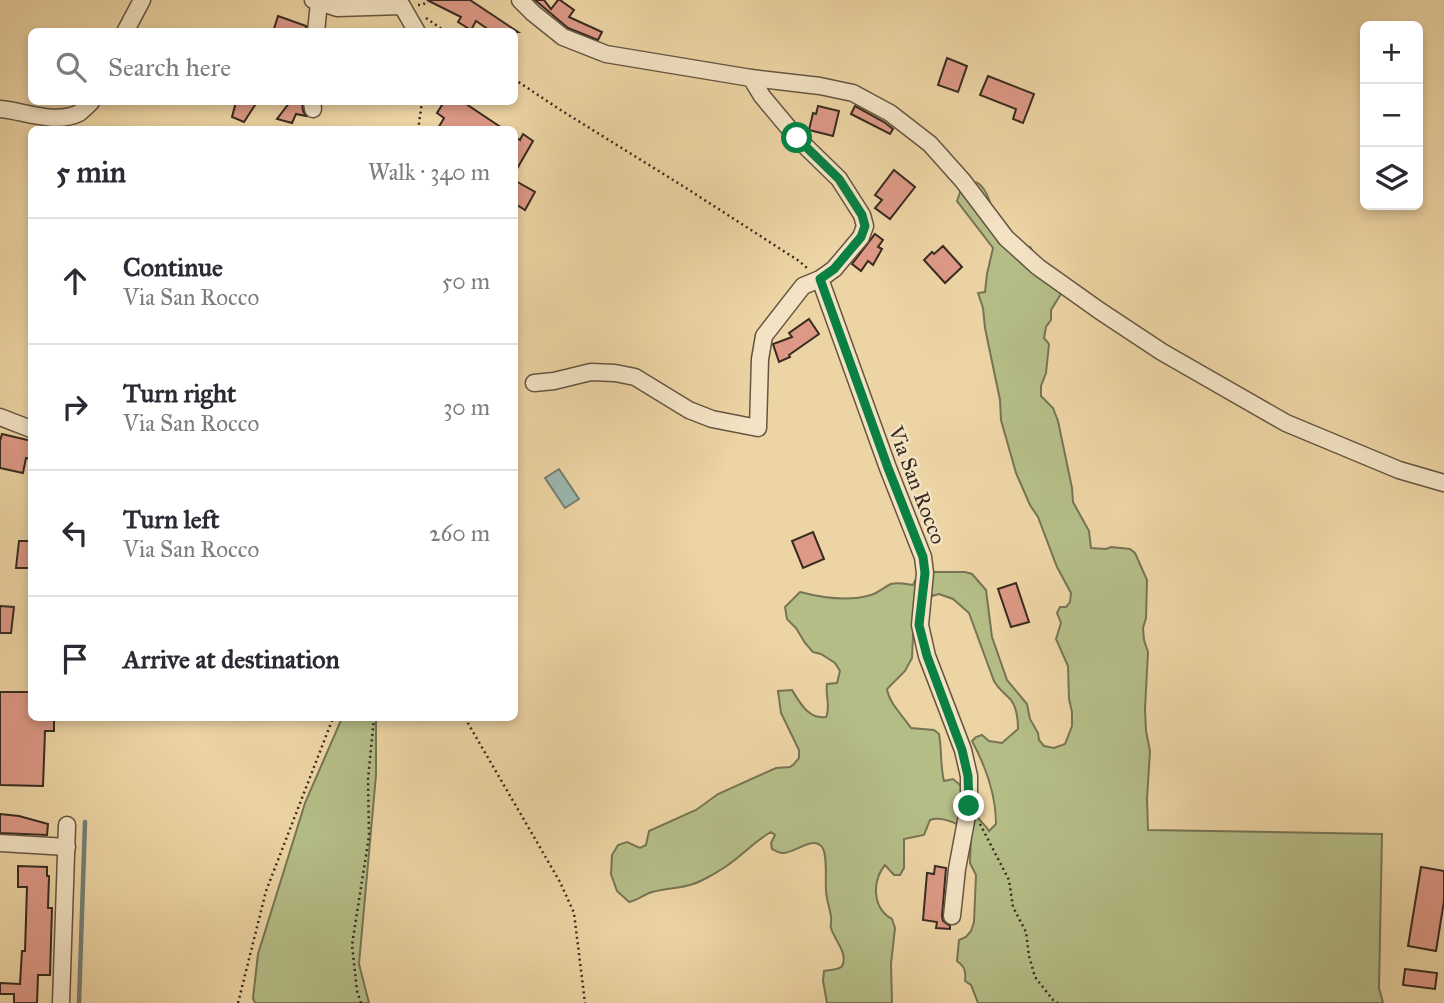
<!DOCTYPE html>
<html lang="en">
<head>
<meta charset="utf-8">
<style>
	:root { --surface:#fff; --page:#f7f7f7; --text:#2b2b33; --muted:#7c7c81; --line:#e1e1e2 }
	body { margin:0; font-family:"IM FELL Great Primer",serif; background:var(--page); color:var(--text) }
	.controls { position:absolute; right:21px; top:21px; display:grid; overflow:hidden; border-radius:10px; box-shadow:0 4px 10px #0003 }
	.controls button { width:63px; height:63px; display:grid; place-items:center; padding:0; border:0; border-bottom:2px solid var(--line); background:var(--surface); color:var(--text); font:35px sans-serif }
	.stop { position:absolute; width:21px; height:21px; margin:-16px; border:5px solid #0b8043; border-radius:50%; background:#fff }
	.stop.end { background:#0b8043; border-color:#fff; box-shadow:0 2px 7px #0008 }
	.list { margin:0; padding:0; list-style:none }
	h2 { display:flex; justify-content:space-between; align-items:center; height:91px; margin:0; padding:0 28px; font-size:30px }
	h2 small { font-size:23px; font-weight:400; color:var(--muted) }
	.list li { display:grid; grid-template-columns:46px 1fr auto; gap:21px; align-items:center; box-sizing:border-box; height:126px; padding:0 28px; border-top:2px solid var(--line) }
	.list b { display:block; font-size:26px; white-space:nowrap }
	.list p { margin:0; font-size:23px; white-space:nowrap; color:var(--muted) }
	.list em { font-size:23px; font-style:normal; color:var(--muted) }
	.icon { flex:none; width:38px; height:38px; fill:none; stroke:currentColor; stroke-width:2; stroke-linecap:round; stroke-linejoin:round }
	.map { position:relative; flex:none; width:1444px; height:1003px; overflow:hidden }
	.search { position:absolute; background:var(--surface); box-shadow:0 4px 10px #0003; left:28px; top:28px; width:490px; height:77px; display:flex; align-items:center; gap:18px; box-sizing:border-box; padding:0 24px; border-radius:10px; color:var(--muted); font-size:26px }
	.panel { position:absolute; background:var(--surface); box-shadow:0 4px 10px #0003; left:28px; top:126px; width:490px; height:595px; border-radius:10px }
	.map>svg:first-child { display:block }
	.green { fill:#b5bd87; stroke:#767454; stroke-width:2; fill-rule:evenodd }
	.water { fill:#9bb7af; stroke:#737f76; stroke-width:2 }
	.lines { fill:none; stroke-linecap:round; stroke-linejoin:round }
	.stream { stroke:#737f76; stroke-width:4.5 }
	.building { fill:#dd9986; stroke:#372b20; stroke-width:2 }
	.minor-casing { stroke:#645541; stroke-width:19 }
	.path { stroke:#372b20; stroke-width:2.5; stroke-dasharray:2 3.5; stroke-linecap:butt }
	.minor { stroke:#f3e3c4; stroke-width:16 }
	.route { stroke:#0b8043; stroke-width:9 }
	.labels { text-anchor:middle; stroke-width:5; stroke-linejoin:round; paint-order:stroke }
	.street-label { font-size:21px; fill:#372b20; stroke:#f3e3c4 }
</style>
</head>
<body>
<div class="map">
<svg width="1444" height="1003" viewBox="0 0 1444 1003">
	<rect width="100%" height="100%" fill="#edd4a4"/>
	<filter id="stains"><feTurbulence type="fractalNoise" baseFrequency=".00286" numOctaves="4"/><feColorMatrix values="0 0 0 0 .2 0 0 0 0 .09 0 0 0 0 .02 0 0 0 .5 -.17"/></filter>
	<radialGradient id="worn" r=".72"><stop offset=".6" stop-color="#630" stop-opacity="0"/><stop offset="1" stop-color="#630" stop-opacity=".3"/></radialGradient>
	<g class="green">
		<path d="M966,182c3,0 9,0 12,1 13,8 19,46 21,60 11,4 20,2 31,4l11,17c16,6 17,4 25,22l-15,24v10l-5,7 -2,11 5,6 -3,29 -5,13v10l12,12 5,13 14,67 1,14 16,29 2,17 15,1 5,-2 19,2 5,4 12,27 -1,38 -3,10 1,12 4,12 -3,57 1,22 4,20 -3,48 1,31 234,4 -3,154 4,15h-405l-7,-18 -6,-4c1,-10 0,-14 -8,-20l2,-21 7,-3 5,-6 3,-9 2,-47 -6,-12 1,-31c-12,-7 -28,-17 -41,-12l-6,15 -20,4v29l-4,7h-6l-9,-10c-13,16 -13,43 7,54l3,9 -4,36 1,39h-65l-4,-22 1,-10c6,-2 17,0 19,-7 4,-12 -9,-25 -12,-36 -1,-5 1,-6 0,-11 -1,-9 -5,-18 -5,-27 -1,-10 2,-35 -4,-43 -9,-12 -28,7 -40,6 -3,0 -8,-3 -10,-4l-1,-6 4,-8 -4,-3c-19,11 -30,25 -49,37 -6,4 -22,13 -29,15 -14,5 -30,4 -44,9 -7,3 -12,7 -20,9l-12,-11 -6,-17 1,-19 6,-10 9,-3 13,6 6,-3 3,-14 47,-21 22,-16 58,-26 14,-1 4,-3 5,-6v-8l-18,-37 -3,-22 14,-1c8,13 17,30 34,27 5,-10 -1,-22 1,-33l10,-1 3,-12 -5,-8 -14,-9 -8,-2 -8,-9 -9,-15 -9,-9 -2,-12 15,-15c23,6 48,10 71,3 7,-2 13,-8 20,-11 6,-2 15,0 22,1l3,-6 14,-7h35l7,2 14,16 6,47 15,43 20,24 3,15 8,14 1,7 5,6 10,2 11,-4 7,-18v-14l-3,-13 -1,-33 -12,-27 5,-16 -4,-10 3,-6h6l4,-5 1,-9 -14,-26 -19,-50 -8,-12 -14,-32 -15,-53 -1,-20 -15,-72 -2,-20 -5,-15 7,-1 2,-18 6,-26 -36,-47 5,-14zM939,594l14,5 16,14 25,68c5,9 11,12 17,19 6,8 7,19 7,29l-16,14 -13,-2 -7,-6 -6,2 -4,4c14,26 24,53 24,83l-7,7c-4,-7 -11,-11 -14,-18 -7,-13 -9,-25 -22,-34l-9,2c-4,-16 -2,-31 -5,-47l-5,-4 -23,-2c-8,-12 -22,-25 -24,-39l18,-18 7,-13 2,-45 18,-17z"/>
		<path d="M342,718h34v57l-17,189 10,39h-114l-2,-5 5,-44 47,-151z"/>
	</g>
	<path class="water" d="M559,469l20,30 -14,9 -20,-30z"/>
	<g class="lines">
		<path class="stream" d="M79,1003l6,-181"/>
	</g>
	<g class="building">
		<path d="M427,0h43l48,32h-26l-16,-11 -5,9 -13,-8 3,-5z"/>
		<path d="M535,0h9l7,9 7,-9h2l14,10 -5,7 33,15 -4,8 -30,-12z"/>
		<path d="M278,16l28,10v6h-33z"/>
		<path d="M947,58l20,8 -9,26 -20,-7z"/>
		<path d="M988,76l46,18 -11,29 -10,-4 3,-10 -36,-14z"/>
		<path d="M236,102h21l-13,20 -12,-5z"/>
		<path d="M290,102h12l1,9 3,5 -10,-2 -4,9 -15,-4z"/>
		<path d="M444,102h19l42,28h-68l7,-12 -7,-5z"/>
		<path d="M818,106l21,5 -6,25 -24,-6 4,-17 3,1z"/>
		<path d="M855,106l29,16 9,7 -3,5 -39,-20z"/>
		<path d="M523,134l10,7 -19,33v-38l6,4z"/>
		<path d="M894,170l21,17 -25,32 -15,-11 7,-8 -7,-5z"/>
		<path d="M514,180l21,12 -10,18 -11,-7z"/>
		<path d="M875,234l8,6 -5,7 4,2 -9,16 -5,-4 -7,10 -9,-7z"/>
		<path d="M943,246l19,21 -17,16 -21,-23 8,-8 2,2z"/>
		<path d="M809,319l10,15 -30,21 1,2 -11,5 -6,-18 19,-7 -3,-4z"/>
		<path d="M2,434l30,7v18l-6,-1 -3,15 -23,-5v-27z"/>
		<path d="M813,532l11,27 -21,9 -11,-27z"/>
		<path d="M19,541h13v27h-16z"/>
		<path d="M1016,583l13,39 -18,5 -13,-38z"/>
		<path d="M0,606l14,1 -3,26h-11z"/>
		<path d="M0,692h32v26h22v13h-9l-2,55 -43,-1z"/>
		<path d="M0,814l19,2 29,8 -1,11 -47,-2z"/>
		<path d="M18,866l29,1v9h2l-1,32h4l-2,67h-12l-1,28h-23v-9h-14v-11l20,1 2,-33h3l2,-64h-9z"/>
		<path d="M935,866l11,2 -4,48 1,5 7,5v3l-14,-1 1,-6 -14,-2 4,-47 7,1z"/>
		<path d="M1421,867l23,4v30l-8,50 -28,-5z"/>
		<path d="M1405,969l32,4 -2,16 -32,-4z"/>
	</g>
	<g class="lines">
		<g class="minor-casing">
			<g id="minor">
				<path d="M313,0l24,8 65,-2 15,26"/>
				<path d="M520,0l13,13 30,24 43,17 145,24 11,18 35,42 42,41 23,36 3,11 -4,11 -27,32 -14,10 -17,7 -39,50 -4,23 -2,69 -46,-9 -23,-9 -54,-33 -20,-4 -24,-1 -37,9 -20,2"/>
				<path d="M125,32l17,-32"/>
				<path d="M316,32l3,-30"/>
				<path d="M751,78l69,8 33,7 37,20 40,31 33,37 43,57 32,29 62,44 62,41 124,71 113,47 45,13"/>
				<path d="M312,102l1,7"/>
				<path d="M0,109c24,2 55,16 79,4 4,-3 9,-8 12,-11"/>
				<path d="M820,279l68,189 35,89 2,16 -5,52 7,31 36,94 6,26v29l-12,64 -5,47"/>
				<path d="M0,417l31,12"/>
				<path d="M0,843l67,4"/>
				<path d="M61,1003l6,-178"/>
			</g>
		</g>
		<g class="path">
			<path d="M418,5l6,-1 1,-4"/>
			<path d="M426,18l20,14"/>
			<path d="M514,79l45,30 127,79 113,73 8,7"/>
			<path d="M418,130l4,-28"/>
			<path d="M465,718l95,164 14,31 11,90"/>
			<path d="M980,824l29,56 4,27 13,25 3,24 6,21 18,23 5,3"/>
			<path d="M238,1003l28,-112 67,-173"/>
			<path d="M361,1003l-4,-12 -5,-46 17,-109 -1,-57 6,-61"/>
		</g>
		<use href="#minor" class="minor"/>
	</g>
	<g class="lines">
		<path class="route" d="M797,138l42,41 23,36 3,11 -4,11 -27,32 -14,10 68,189 35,89 2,16 -6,52 8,31 35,94 6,26 1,30"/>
	</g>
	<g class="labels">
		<g class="street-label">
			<text transform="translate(917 485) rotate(69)" y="7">Via San Rocco</text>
		</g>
	</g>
	<rect width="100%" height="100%" filter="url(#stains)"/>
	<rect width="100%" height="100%" fill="url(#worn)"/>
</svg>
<div class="controls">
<button>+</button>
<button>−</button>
<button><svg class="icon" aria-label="layers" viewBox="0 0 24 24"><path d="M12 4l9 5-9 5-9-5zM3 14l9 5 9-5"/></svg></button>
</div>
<div class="stop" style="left:797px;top:138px"></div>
<div class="stop end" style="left:969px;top:806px"></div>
<div class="search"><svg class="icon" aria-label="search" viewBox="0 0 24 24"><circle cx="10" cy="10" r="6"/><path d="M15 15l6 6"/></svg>Search here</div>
<section class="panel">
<h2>5 min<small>Walk · 340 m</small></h2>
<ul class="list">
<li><svg class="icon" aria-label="ahead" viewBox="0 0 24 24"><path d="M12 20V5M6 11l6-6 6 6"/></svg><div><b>Continue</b><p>Via San Rocco</p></div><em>50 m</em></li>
<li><svg class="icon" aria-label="right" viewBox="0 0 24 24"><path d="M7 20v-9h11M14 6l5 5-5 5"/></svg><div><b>Turn right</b><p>Via San Rocco</p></div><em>30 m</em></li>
<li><svg class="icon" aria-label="left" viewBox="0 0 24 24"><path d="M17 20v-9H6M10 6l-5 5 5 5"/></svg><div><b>Turn left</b><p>Via San Rocco</p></div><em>260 m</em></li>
<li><svg class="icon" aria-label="arrive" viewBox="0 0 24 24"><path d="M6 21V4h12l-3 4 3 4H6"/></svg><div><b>Arrive at destination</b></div></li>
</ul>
</section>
</div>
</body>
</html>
